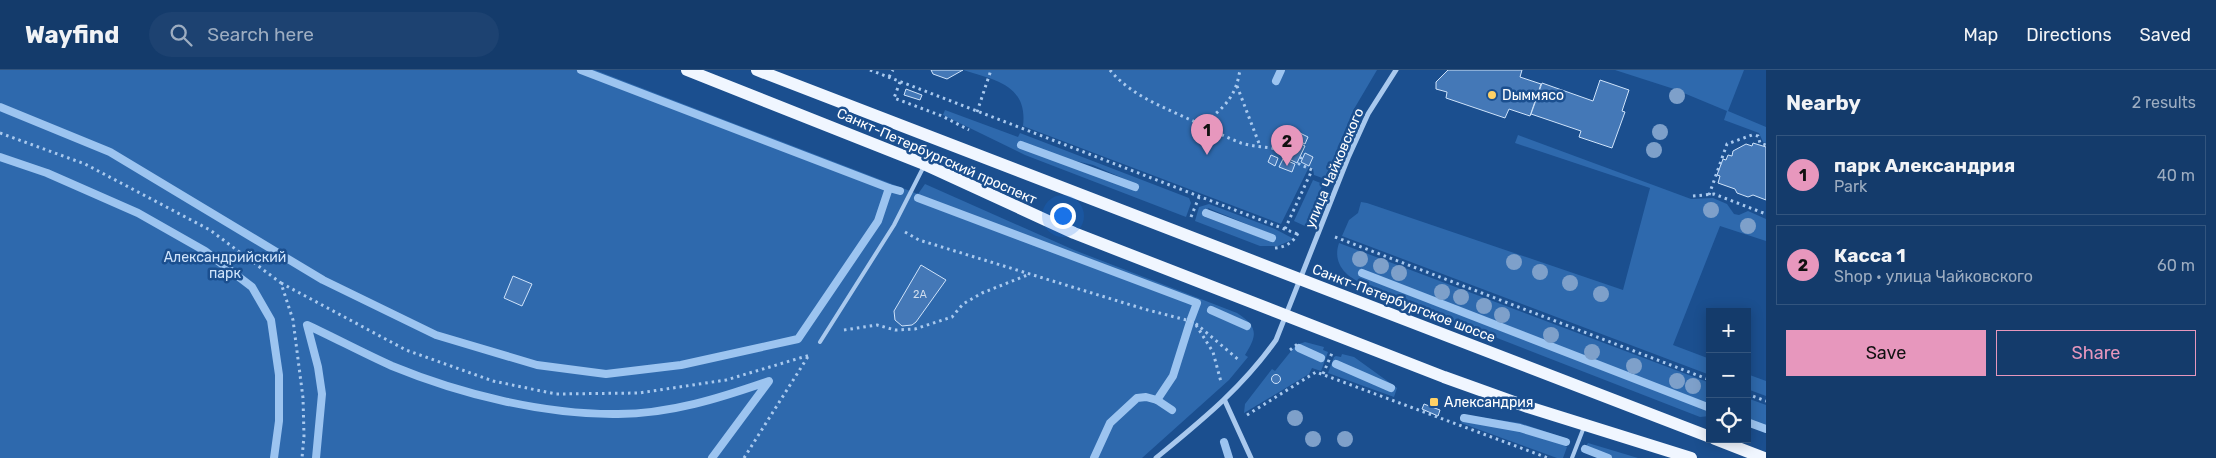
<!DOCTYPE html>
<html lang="en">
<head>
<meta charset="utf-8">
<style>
	:root { --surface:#143b6b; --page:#1d4271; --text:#f1f3f6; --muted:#9dadc1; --line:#33557e; --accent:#e797bd }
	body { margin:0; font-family:Rubik,sans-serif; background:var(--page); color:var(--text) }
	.controls { position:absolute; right:15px; bottom:15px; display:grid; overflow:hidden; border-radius:0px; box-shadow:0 2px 12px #0003 }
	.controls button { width:45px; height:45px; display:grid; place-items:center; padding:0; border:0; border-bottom:1px solid var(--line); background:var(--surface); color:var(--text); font:25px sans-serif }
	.you { position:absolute; left:1062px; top:145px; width:18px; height:18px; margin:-12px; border:4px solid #fff; border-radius:50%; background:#1a73e8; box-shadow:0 0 0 8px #1a73e833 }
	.badge { display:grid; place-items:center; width:32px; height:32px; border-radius:50%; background:var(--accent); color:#111; font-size:16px; font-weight:700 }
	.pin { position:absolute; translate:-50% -41px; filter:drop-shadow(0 1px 2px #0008) }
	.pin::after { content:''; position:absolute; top:26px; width:18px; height:15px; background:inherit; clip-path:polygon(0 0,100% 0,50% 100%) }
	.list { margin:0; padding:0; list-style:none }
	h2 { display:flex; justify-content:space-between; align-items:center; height:65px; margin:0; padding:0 20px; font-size:21px }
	h2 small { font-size:16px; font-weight:400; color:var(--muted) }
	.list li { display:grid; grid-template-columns:32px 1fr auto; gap:15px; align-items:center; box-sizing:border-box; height:80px; margin:0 10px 10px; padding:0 10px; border:1px solid var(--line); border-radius:0px }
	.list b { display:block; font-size:19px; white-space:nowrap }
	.list p { margin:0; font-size:16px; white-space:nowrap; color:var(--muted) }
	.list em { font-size:16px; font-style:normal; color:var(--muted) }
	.actions { display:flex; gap:10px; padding:15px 20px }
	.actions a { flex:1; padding:11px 0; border:1px solid var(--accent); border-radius:0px; text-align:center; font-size:18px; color:var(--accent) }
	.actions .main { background:var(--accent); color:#111 }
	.icon { flex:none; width:28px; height:28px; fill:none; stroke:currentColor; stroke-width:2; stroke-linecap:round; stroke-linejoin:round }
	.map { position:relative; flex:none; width:1766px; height:388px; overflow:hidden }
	header { display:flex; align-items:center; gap:30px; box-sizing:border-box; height:70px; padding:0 25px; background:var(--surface); border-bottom:1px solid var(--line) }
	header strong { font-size:24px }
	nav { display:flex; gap:28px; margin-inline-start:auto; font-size:18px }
	.search { width:350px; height:45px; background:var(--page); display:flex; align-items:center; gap:12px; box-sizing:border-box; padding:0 18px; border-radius:28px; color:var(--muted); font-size:19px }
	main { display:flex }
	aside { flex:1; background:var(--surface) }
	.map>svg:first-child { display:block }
	.green { fill:#2e69ad; fill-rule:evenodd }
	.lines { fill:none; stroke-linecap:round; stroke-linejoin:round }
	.stream { stroke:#9cc4f0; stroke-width:8 }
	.building { fill:#4478b7; stroke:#cfe3fa }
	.path { stroke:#a9c9ee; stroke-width:3; stroke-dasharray:2.5 4; stroke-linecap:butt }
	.service { stroke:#a9c9ee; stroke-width:4 }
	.minor { stroke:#a9c9ee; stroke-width:5 }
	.primary { stroke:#f0f6ff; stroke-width:12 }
	.tree { fill:#7ea0ca }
	.poi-dot { fill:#ffd166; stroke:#1b4f8f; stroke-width:2 }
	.labels { text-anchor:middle; stroke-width:5; stroke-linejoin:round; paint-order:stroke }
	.number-label { font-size:11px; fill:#d0dded }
	.poi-label { font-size:14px; fill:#fff; stroke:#1b4f8f; text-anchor:start }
	.street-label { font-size:14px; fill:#fff; stroke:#1b4f8f }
	.park-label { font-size:14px; fill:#cfe3fa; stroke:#1b4f8f }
</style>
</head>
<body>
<header>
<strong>Wayfind</strong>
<div class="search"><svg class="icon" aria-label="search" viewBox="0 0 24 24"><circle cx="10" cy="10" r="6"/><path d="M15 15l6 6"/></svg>Search here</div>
<nav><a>Map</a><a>Directions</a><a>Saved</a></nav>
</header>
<main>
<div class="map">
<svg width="1766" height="388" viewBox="0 0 1766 388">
	<rect width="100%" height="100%" fill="#1b4f8f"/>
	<g class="green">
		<path d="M0,0h595l323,124 7,-10 149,66 163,63c22,14 20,23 8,42l3,2 -19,23 -87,78h-1142z"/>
		<path d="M931,0h446l-23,39 -29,70 -11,-4 -1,-6 -4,-2 -28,57 -258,-98c5,-41 -28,-46 -60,-56l-16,9 -14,-5z"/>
		<path d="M1615,0h129l-16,41 38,16v16l-3,-1 -4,-9 -35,-13 3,-9 -53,-22z"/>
		<path d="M945,40l73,27 2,-4 169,65 2,5 -5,14 -161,-62 -82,-40zM1021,74l38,13 34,8 43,19 -1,5 -115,-43z"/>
		<path d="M1518,65l173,64 22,-1 14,6 7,10 5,1 9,-4 18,8v22l-46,-15 -47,119 37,14v16l-368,-139 7,-16 9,-7 3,-11 6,1 256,87 27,-102 -135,-45z"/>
		<path d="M1313,110l10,4 -18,42 -11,-5z"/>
		<path d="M1209,134l66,25 19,10 -16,7h-18l-65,-25 4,-14zM1208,138l65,27 -3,6 -65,-24z"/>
		<path d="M1339,173l371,140v23l-347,-134 -1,2 348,135v7l-10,1 -336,-131 1,-2c-19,-6 -33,-21 -26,-41z"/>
		<path d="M1305,272l19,5 -1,3 5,2 -7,19 -9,-3 -3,6 -65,39 1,-9 27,-35 3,2 21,-26z"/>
		<path d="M1342,284l12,3 43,31 -3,9 -66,-24 6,-16 2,-1 5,1zM1337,293l54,24v2l-55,-23z"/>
		<path d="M1747,304l19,7v15l-19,-7z"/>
		<path d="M1747,328l19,7v23l-19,-7z"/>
		<path d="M1465,345l55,8 48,16 -2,2 -46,-14 -55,-10z"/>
		<path d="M1464,349l55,11 47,13 -1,3 2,1 -4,11h-6l-96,-35z"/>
		<path d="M1588,373l50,15h-26l-27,-10z"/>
	</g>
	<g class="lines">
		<g class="stream">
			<path d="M581,0l308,118 11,3"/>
			<path d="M1276,11l5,-11"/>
			<path d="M0,37l110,45 213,128 113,55 101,30 69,9 75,-9 117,-26 80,-118 11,-33"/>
			<path d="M1021,75l114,42"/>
			<path d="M0,87l47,16 91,40 67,38 47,36 19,33 8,55v46l-5,37"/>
			<path d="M918,128l279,105 -6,16"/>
			<path d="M1206,143l66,25"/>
			<path d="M1362,203l348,135"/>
			<path d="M1211,240l36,16"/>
			<path d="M1299,278l22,10"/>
			<path d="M1336,294l55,24"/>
			<path d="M1157,330l15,10"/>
			<path d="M1464,348l56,10 46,14"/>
			<path d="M1747,352l19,7"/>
			<path d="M1224,372l5,16"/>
			<path d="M1585,379l23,9"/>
			<path d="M316,388l6,-64 -4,-27 -11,-42c28,13 56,28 85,41 68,28 152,49 226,48 52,0 102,-16 151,-33l-57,77"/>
			<path d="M1094,388l16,-35 27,-25 9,-1 11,3 16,-24 17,-54"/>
		</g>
	</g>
	<g class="building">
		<path d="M931,0h32l-16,9 -14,-5z"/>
		<path d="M1448,0h74l-2,7 21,7 -11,32 -21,-7 -4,9 -59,-20 1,-6 -11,-3v-7z"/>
		<path d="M1600,10l29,10 -7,21 3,1 -13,36 -33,-11 2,-6 -50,-17 11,-31 51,18z"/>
		<path d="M906,19l16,6 -2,5 -16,-5z"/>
		<path d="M1296,61l12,6 -3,7 -12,-6z"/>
		<path d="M1295,71l10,5 -8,17 -10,-5z"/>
		<path d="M1753,73l13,4v53l-13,-5 -5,2 -11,-4 -2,-4 -17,-6 2,-7 -3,-1 6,-16 3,1 2,-5 4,1 1,-5 13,-7 6,2z"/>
		<path d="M1305,83l8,4 -4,9 -8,-4z"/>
		<path d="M1271,85l7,3 -3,8 -7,-4z"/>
		<path d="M1283,89l12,5 -3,8 -13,-5z"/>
		<path d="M921,195l25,15 -30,42 -4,3 -10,1 -7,-6 -1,-9z"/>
		<path d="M513,206l19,8 -10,22 -18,-8z"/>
		<circle cx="1276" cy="309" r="4.5"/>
		<path d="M1424,334l16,6 -2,6 -16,-7z"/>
	</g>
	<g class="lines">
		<g class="path">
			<path d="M870,0l430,165"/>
			<path d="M1110,0c21,26 56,38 85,52 15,7 30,15 46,21 16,5 33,3 49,10"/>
			<path d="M889,7l4,-7"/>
			<path d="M900,12l-6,16 48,18 27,14"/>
			<path d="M1237,16l23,60"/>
			<path d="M977,42l14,-42"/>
			<path d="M1200,54c15,-8 30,-21 36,-38 2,-5 3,-11 4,-16"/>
			<path d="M0,63l85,31 125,66 71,53 12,37 10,78 1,38 -2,22"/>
			<path d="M1709,125l18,-51 25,-9 6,1 2,7 6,2"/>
			<path d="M1693,126l21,-2 52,20"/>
			<path d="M1191,147l8,-20"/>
			<path d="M1285,159l27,-59 -13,-6 2,-6 -2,-1"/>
			<path d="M905,162l14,8 225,69 50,13 46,39"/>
			<path d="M1335,167l375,143"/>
			<path d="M1275,178c10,-1 18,-5 23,-15"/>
			<path d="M281,213l125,67 87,31 63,13 83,-1 87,-13 84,-25"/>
			<path d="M1196,255l17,27 8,30"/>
			<path d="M844,260l33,-5 18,5 20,-1 37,-12 11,-13 19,-11 48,-19"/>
			<path d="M1290,280l10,-8"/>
			<path d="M1323,304l9,-21"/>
			<path d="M1747,324l19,7"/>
			<path d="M1247,345l69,-43 232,86"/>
			<path d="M744,388l65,-103"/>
		</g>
		<g class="service">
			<path d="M820,272l74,-117 30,-59"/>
			<path d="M1572,388l12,-31"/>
		</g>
		<g class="minor">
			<path d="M1225,331l26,57"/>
			<path d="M1156,388c46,-38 85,-69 120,-118l72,-182 20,-44 28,-44"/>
		</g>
		<g class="primary">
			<path d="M687,0l237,94 150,69 370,144 84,30 163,51"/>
			<path d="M757,0l953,367"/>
			<path d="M1715,369l49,19"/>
		</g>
	</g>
	<g class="tree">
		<circle cx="1677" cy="26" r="8"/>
		<circle cx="1660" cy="62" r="8"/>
		<circle cx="1654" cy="80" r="8"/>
		<circle cx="1711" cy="140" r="8"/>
		<circle cx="1748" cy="156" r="8"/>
		<circle cx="1360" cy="189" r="8"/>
		<circle cx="1514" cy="192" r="8"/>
		<circle cx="1381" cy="196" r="8"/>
		<circle cx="1540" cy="202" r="8"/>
		<circle cx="1399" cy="203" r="8"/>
		<circle cx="1570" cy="213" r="8"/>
		<circle cx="1442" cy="222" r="8"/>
		<circle cx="1601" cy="224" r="8"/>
		<circle cx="1461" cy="227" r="8"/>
		<circle cx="1484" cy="236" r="8"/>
		<circle cx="1502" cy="245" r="8"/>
		<circle cx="1551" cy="265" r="8"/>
		<circle cx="1592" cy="282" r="8"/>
		<circle cx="1634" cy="296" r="8"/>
		<circle cx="1677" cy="311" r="8"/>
		<circle cx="1693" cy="316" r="8"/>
		<circle cx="1295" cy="348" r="8"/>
		<circle cx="1313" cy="369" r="8"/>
		<circle cx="1345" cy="369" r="8"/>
	</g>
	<g class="poi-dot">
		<circle cx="1492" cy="25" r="5"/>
		<rect x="1429" y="327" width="10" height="10" rx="2.5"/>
	</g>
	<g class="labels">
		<g class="number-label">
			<text x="920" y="228">2А</text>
		</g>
		<g class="poi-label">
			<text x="1502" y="30">Dыммясо</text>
			<text x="1444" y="337">Александрия</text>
		</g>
		<g class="street-label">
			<text transform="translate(937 86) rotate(24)" y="5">Санкт-Петербургский проспект</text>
			<text transform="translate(1334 98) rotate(-67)" y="5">улица Чайковского</text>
			<text transform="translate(1404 233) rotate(21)" y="5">Санкт-Петербургское шоссе</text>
		</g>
		<g class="park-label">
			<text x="225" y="192">Александрийский<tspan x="225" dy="16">парк</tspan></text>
		</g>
	</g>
</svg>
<div class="controls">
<button>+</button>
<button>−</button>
<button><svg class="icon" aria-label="locate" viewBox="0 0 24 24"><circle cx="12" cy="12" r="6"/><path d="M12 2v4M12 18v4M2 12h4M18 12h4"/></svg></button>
</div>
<div class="you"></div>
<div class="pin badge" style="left:1207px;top:85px">1</div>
<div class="pin badge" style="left:1287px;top:96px">2</div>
</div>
<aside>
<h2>Nearby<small>2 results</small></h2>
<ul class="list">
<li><span class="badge">1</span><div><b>парк Александрия</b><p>Park</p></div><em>40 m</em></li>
<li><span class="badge">2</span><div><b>Касса 1</b><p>Shop · улица Чайковского</p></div><em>60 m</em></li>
</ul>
<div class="actions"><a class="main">Save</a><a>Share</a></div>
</aside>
</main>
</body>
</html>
